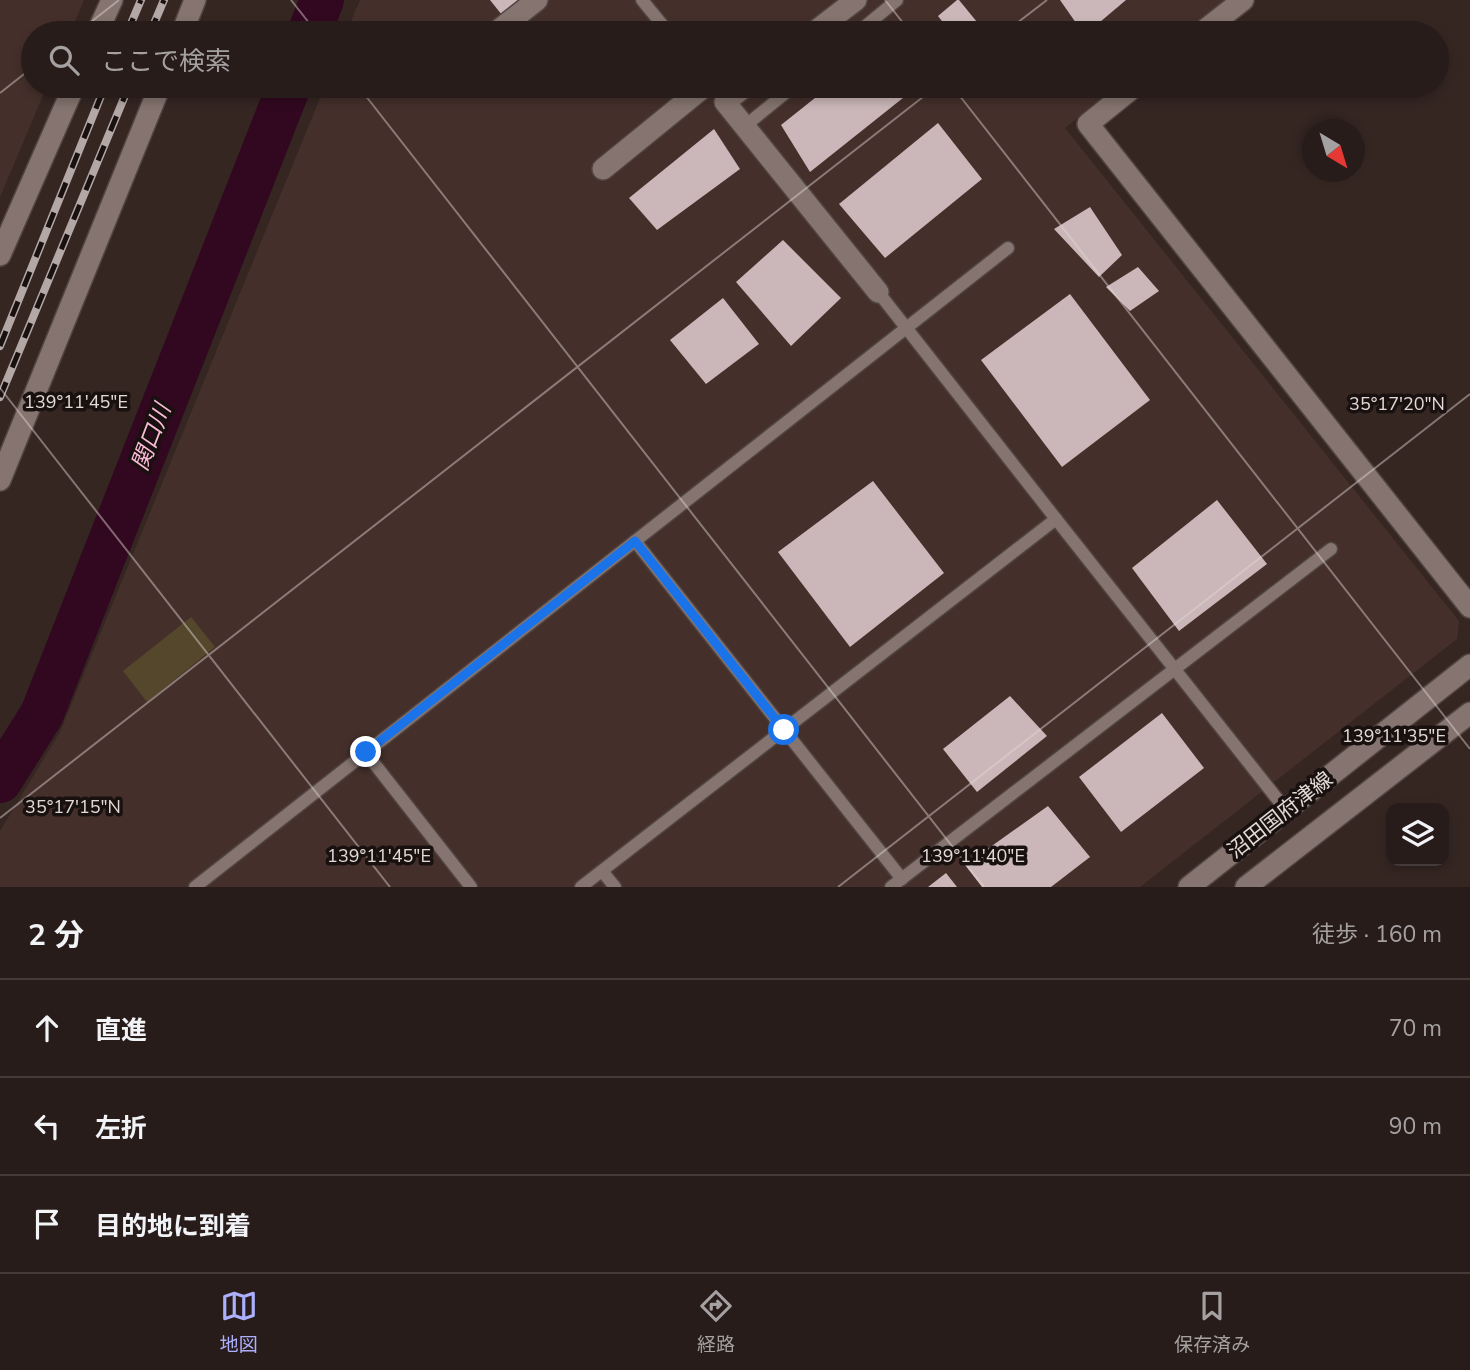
<!DOCTYPE html>
<html lang="ja">
<head>
<meta charset="utf-8">
<style>
	:root { --surface:#281c1a; --page:#302523; --text:#f1f3f6; --muted:#a5a1a2; --line:#443a39; --accent:#acaffb }
	body { margin:0; font-family:"Nunito Sans","Noto Sans JP",sans-serif; background:var(--page); color:var(--text) }
	.controls { position:absolute; right:21px; bottom:21px; display:grid; overflow:hidden; border-radius:14px; box-shadow:0 4px 10px #0003 }
	.controls button { width:63px; height:63px; display:grid; place-items:center; padding:0; border:0; border-bottom:2px solid var(--line); background:var(--surface); color:var(--text); font:35px sans-serif }
	.compass { position:absolute; left:1302px; top:119px; width:63px; height:63px; border-radius:50%; background:var(--surface); box-shadow:0 4px 10px #0003; rotate:142deg }
	.stop { position:absolute; width:21px; height:21px; margin:-16px; border:5px solid #1a73e8; border-radius:50%; background:#fff }
	.stop.end { background:#1a73e8; border-color:#fff; box-shadow:0 2px 7px #0008 }
	.list { margin:0; padding:0; list-style:none }
	h2 { display:flex; justify-content:space-between; align-items:center; height:91px; margin:0; padding:0 28px; font-size:30px }
	h2 small { font-size:23px; font-weight:400; color:var(--muted) }
	.list li { display:grid; grid-template-columns:46px 1fr auto; gap:21px; align-items:center; box-sizing:border-box; height:98px; padding:0 28px; border-top:2px solid var(--line) }
	.list b { display:block; font-size:26px; white-space:nowrap }
	.list em { font-size:23px; font-style:normal; color:var(--muted) }
	.icon { flex:none; width:38px; height:38px; fill:none; stroke:currentColor; stroke-width:2; stroke-linecap:round; stroke-linejoin:round }
	.map { position:relative; flex:none; width:1470px; height:887px; overflow:hidden }
	.search { position:absolute; background:var(--surface); box-shadow:0 4px 10px #0003; left:21px; right:21px; top:21px; height:77px; display:flex; align-items:center; gap:18px; box-sizing:border-box; padding:0 24px; border-radius:38px; color:var(--muted); font-size:26px }
	.sheet { height:385px; background:var(--surface) }
	nav { display:flex; justify-content:space-around; align-items:center; box-sizing:border-box; height:98px; border-top:2px solid var(--line); background:var(--surface); font-size:19px; color:var(--muted) }
	nav a { display:grid; justify-items:center; gap:4px }
	nav .on { color:var(--accent) }
	.map>svg:first-child { display:block }
	.built { fill:#442f2b }
	.green { fill:#55472c }
	.lines { fill:none; stroke-linecap:round; stroke-linejoin:round }
	.river { stroke:#320820; stroke-width:44 }
	.building { fill:#cbb7b9 }
	.lane-casing { stroke:#504441; stroke-width:15 }
	.street-casing { stroke:#504441; stroke-width:24 }
	.secondary-casing { stroke:#504441; stroke-width:24 }
	.lane { stroke:#85746f; stroke-width:12 }
	.street { stroke:#85746f; stroke-width:21 }
	.secondary { stroke:#85746f; stroke-width:21 }
	.rail-casing { stroke:#b3a8a5; stroke-width:8 }
	.rail { stroke:#18110f; stroke-width:5; stroke-dasharray:16; stroke-linecap:butt }
	.route { stroke:#1a73e8; stroke-width:9 }
	.ticks { fill:none; stroke:#e3dad7; stroke-width:2; stroke-opacity:0.45 }
	.labels { text-anchor:middle; stroke-width:7; stroke-linejoin:round; paint-order:stroke }
	.street-label { font-size:21px; fill:#e3dad7; stroke:#18110f }
	.water-label { font-size:23px; font-style:italic; fill:#fbbad7; stroke:#18110f }
	.ticks-label { font-size:18px; text-anchor:middle; fill:#e3dad7; stroke:#18110f; stroke-width:7; stroke-linejoin:round; paint-order:stroke }
</style>
</head>
<body>
<div class="map">
<svg width="1470" height="887" viewBox="0 0 1470 887">
	<rect width="100%" height="100%" fill="#352622"/>
	<g class="built">
		<path d="M0,0h84l-14,33h-37v53h14l-47,111z"/>
		<path d="M360,0h866l-42,33h-838z"/>
		<path d="M325,86h792l-52,42 394,493 -2,18 -317,248h-1140v-56l60,-99z"/>
	</g>
	<path class="green" d="M191,617l24,30 -68,55 -24,-31z"/>
	<g class="lines">
		<g class="river">
			<path d="M309,33l13,-33"/>
			<path d="M0,781l42,-67 247,-628"/>
		</g>
	</g>
	<g class="building">
		<path d="M490,0h31l-19,15z"/>
		<path d="M957,0h2l27,33h-35l-13,-17z"/>
		<path d="M1060,0h66l-39,33h-4z"/>
		<path d="M830,86h88l-108,86 -29,-47z"/>
		<path d="M938,123l44,56 -97,79 -46,-54z"/>
		<path d="M714,129l26,40 -83,61 -28,-32z"/>
		<path d="M1090,207l32,48 -23,22 -45,-48z"/>
		<path d="M783,240l58,58 -50,48 -55,-64z"/>
		<path d="M1138,267l21,24 -29,20 -24,-24z"/>
		<path d="M1070,294l80,106 -88,67 -81,-107z"/>
		<path d="M723,298l36,46 -53,40 -36,-44z"/>
		<path d="M873,481l71,92 -94,74 -72,-95z"/>
		<path d="M1217,500l50,64 -88,67 -47,-63z"/>
		<path d="M1010,696l37,40 -70,56 -34,-43z"/>
		<path d="M1162,713l42,55 -83,64 -42,-55z"/>
		<path d="M1048,806l42,51 -39,30h-69l-17,-22z"/>
		<path d="M946,873l11,14h-29z"/>
	</g>
	<g class="lines">
		<g class="lane-casing">
			<g id="lane">
				<path d="M642,0l27,33"/>
				<path d="M857,33l40,-33"/>
				<path d="M745,126l49,-40"/>
				<path d="M875,288l181,231"/>
				<path d="M635,541l267,338"/>
				<path d="M366,753l105,134"/>
				<path d="M602,871l13,16"/>
				<path d="M195,887l813,-639"/>
				<path d="M581,887l475,-368 230,291"/>
				<path d="M891,887l440,-338"/>
			</g>
		</g>
		<g class="street-casing">
			<g id="street">
				<path d="M97,33l15,-33"/>
				<path d="M182,33l13,-33"/>
				<path d="M495,33l42,-33"/>
				<path d="M813,33l43,-33"/>
				<path d="M1201,33l42,-33"/>
				<path d="M746,86l-21,16 153,190"/>
				<path d="M1135,86l-47,38 382,483"/>
				<path d="M603,169l102,-83"/>
				<path d="M0,255l74,-169"/>
				<path d="M0,480l160,-394"/>
			</g>
		</g>
		<g class="secondary-casing">
			<g id="secondary">
				<path d="M1189,887l281,-222"/>
				<path d="M1246,887l224,-174"/>
			</g>
		</g>
		<use href="#lane" class="lane"/>
		<use href="#street" class="street"/>
		<use href="#secondary" class="secondary"/>
		<g class="rail-casing">
			<g id="rail">
				<path d="M127,33l14,-33"/>
				<path d="M150,33l14,-33"/>
				<path d="M0,346l105,-260"/>
				<path d="M0,397l129,-311"/>
			</g>
		</g>
		<use href="#rail" class="rail"/>
	</g>
	<g class="lines">
		<path class="route" d="M366,752l269,-211 149,189"/>
	</g>
	<path class="ticks" d="M291,0l26,33M885,0l26,33M77,33l42,-33M1004,33l43,-33M358,86l626,801M952,86l518,663M0,93l33,-26M0,388l390,499M0,818l937,-732M838,887l632,-493"/>
	<g class="labels">
		<g class="street-label">
			<text transform="translate(1280 815) rotate(-38)" y="7">沼田国府津線</text>
		</g>
		<g class="water-label">
			<text transform="translate(151 437) rotate(-69)" y="8">関口川</text>
		</g>
	</g>
	<g class="ticks-label">
		<text x="76" y="408">139°11'45"E</text>
		<text x="1397" y="410">35°17'20"N</text>
		<text x="1394" y="742">139°11'35"E</text>
		<text x="73" y="813">35°17'15"N</text>
		<text x="379" y="862">139°11'45"E</text>
		<text x="973" y="862">139°11'40"E</text>
	</g>
</svg>
<div class="controls">
<button><svg class="icon" aria-label="layers" viewBox="0 0 24 24"><path d="M12 4l9 5-9 5-9-5zM3 14l9 5 9-5"/></svg></button>
</div>
<svg class="compass" viewBox="-18 -18 36 36"><path d="M0-13l5 13h-10z" fill="#e53935"/><path d="M0 13l5-13h-10z" fill="#a5a1a2"/></svg>
<div class="stop" style="left:784px;top:730px"></div>
<div class="stop end" style="left:366px;top:752px"></div>
<div class="search"><svg class="icon" aria-label="search" viewBox="0 0 24 24"><circle cx="10" cy="10" r="6"/><path d="M15 15l6 6"/></svg>ここで検索</div>
</div>
<section class="sheet">
<h2>2 分<small>徒歩 · 160 m</small></h2>
<ul class="list">
<li><svg class="icon" aria-label="ahead" viewBox="0 0 24 24"><path d="M12 20V5M6 11l6-6 6 6"/></svg><div><b>直進</b></div><em>70 m</em></li>
<li><svg class="icon" aria-label="left" viewBox="0 0 24 24"><path d="M17 20v-9H6M10 6l-5 5 5 5"/></svg><div><b>左折</b></div><em>90 m</em></li>
<li><svg class="icon" aria-label="arrive" viewBox="0 0 24 24"><path d="M6 21V4h12l-3 4 3 4H6"/></svg><div><b>目的地に到着</b></div></li>
</ul>
</section>
<nav>
<a class="on"><svg class="icon" aria-label="map" viewBox="0 0 24 24"><path d="M3 6l6-2 6 2 6-2v14l-6 2-6-2-6 2zM9 4v14M15 6v14"/></svg>地図</a>
<a><svg class="icon" aria-label="directions" viewBox="0 0 24 24"><path d="M12 3l9 9-9 9-9-9zM9 14v-3h6M13 9l2 2-2 2"/></svg>経路</a>
<a><svg class="icon" aria-label="saved" viewBox="0 0 24 24"><path d="M7 4h10v16l-5-4-5 4z"/></svg>保存済み</a>
</nav>
</body>
</html>
